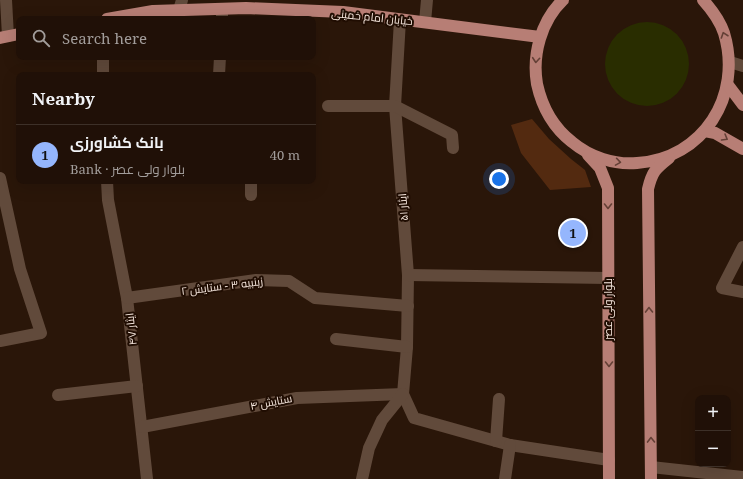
<!DOCTYPE html>
<html lang="en">
<head>
<meta charset="utf-8">
<style>
	:root { --surface:#201007; --page:#2d1e15; --text:#f1f3f6; --muted:#a29d9b; --line:#3d3028; --accent:#95b6fd }
	body { margin:0; font-family:"Noto Serif",Cairo,serif; background:var(--page); color:var(--text) }
	.controls { position:absolute; right:12px; bottom:12px; display:grid; overflow:hidden; border-radius:8px; box-shadow:0 4px 16px #0002 }
	.controls button { width:36px; height:36px; display:grid; place-items:center; padding:0; border:0; border-bottom:1px solid var(--line); background:var(--surface); color:var(--text); font:20px sans-serif }
	.you { position:absolute; left:499px; top:179px; width:14px; height:14px; margin:-10px; border:3px solid #fff; border-radius:50%; background:#1a73e8; box-shadow:0 0 0 6px #1a73e833 }
	.badge { display:grid; place-items:center; width:26px; height:26px; border-radius:50%; background:var(--accent); color:#111; font-size:13px; font-weight:700 }
	.pin { position:absolute; translate:-50% -50%; border:2px solid #fff; box-shadow:0 1px 4px #0006 }
	.list { margin:0; padding:0; list-style:none }
	h2 { display:flex; justify-content:space-between; align-items:center; height:52px; margin:0; padding:0 16px; font-size:17px }
	h2 small { font-size:13px; font-weight:400; color:var(--muted) }
	.list li { display:grid; grid-template-columns:26px 1fr auto; gap:12px; align-items:center; box-sizing:border-box; height:60px; padding:0 16px; border-top:1px solid var(--line) }
	.list b { display:block; font-size:15px; white-space:nowrap }
	.list p { margin:0; font-size:13px; white-space:nowrap; color:var(--muted) }
	.list em { font-size:13px; font-style:normal; color:var(--muted) }
	.icon { flex:none; width:22px; height:22px; fill:none; stroke:currentColor; stroke-width:2; stroke-linecap:round; stroke-linejoin:round }
	.map { position:relative; flex:none; width:743px; height:479px; overflow:hidden }
	.search { position:absolute; background:var(--surface); box-shadow:0 4px 16px #0002; left:16px; top:16px; width:300px; height:44px; display:flex; align-items:center; gap:10px; box-sizing:border-box; padding:0 14px; border-radius:8px; color:var(--muted); font-size:15px }
	.panel { position:absolute; background:var(--surface); box-shadow:0 4px 16px #0002; left:16px; top:72px; width:300px; height:112px; border-radius:8px }
	.map>svg:first-child { display:block }
	.green { fill:#292d00 }
	.building { fill:#532a10 }
	.lines { fill:none; stroke-linecap:round; stroke-linejoin:round }
	.minor { stroke:#614a3b; stroke-width:12 }
	.major { stroke:#b77e75; stroke-width:12 }
	.oneway { stroke:#644036 }
	.labels { text-anchor:middle; stroke-width:4; stroke-linejoin:round; paint-order:stroke }
	.street-label { font-size:11px; fill:#f8e9e0; stroke:#200d02 }
</style>
</head>
<body>
<div class="map">
<svg width="743" height="479" viewBox="0 0 743 479">
	<rect width="100%" height="100%" fill="#2a1609"/>
	<circle class="green" cx="647" cy="64" r="42"/>
	<path class="building" d="M532,119l17,20 22,20 14,11 6,17 -41,3 -29,-37 -10,-28z"/>
	<g class="lines">
		<g class="minor">
			<path d="M6,0l2,36"/>
			<path d="M179,10l3,-10"/>
			<path d="M222,19v-10"/>
			<path d="M400,20l-5,86 13,169 -1,72 -4,47 11,24 96,27 99,15"/>
			<path d="M425,22l2,-22"/>
			<path d="M103,57v18"/>
			<path d="M730,62l13,4"/>
			<path d="M219,75l1,-18"/>
			<path d="M328,106h67l57,29 1,13"/>
			<path d="M0,178l20,91 21,64 -41,8"/>
			<path d="M107,181l1,19 19,98 20,181"/>
			<path d="M251,181v14"/>
			<path d="M743,247l-21,41 21,4"/>
			<path d="M408,275l200,3"/>
			<path d="M127,298l129,-18 33,1 26,17 93,8"/>
			<path d="M336,339l71,8"/>
			<path d="M58,395l79,-9"/>
			<path d="M142,427l155,-29 106,-4"/>
			<path d="M496,441l3,-42"/>
			<path d="M651,467l92,10"/>
			<path d="M362,479l7,-31 13,-28 21,-26"/>
			<path d="M505,479l5,-34"/>
		</g>
		<g class="major">
			<path d="M563,0c-22,21 -31,55 -26,84 5,23 17,44 35,58 18,15 42,23 65,21 66,-4 106,-67 87,-130 -4,-12 -12,-23 -21,-33"/>
			<path d="M107,19l46,-8 93,-3 97,4 197,25"/>
			<path d="M0,38l19,-4"/>
			<path d="M728,85l15,20"/>
			<path d="M705,131l10,2 28,16"/>
			<path d="M588,155l12,13 8,20 1,291"/>
			<path d="M651,479l-3,-290c4,-17 7,-20 21,-31"/>
		</g>
	</g>
	<defs><path id="oneway-chevron" d="M-2-3.5L2.5 0L-2 3.5" fill="none" stroke-width="1.6" stroke-linecap="round" stroke-linejoin="round"/></defs>
	<g class="oneway">
		<use href="#oneway-chevron" transform="translate(724 35) rotate(-109)"/>
		<use href="#oneway-chevron" transform="translate(536 60) rotate(95)"/>
		<use href="#oneway-chevron" transform="translate(725 138) rotate(30)"/>
		<use href="#oneway-chevron" transform="translate(618 162) rotate(9)"/>
		<use href="#oneway-chevron" transform="translate(608 206) rotate(90)"/>
		<use href="#oneway-chevron" transform="translate(649 310) rotate(-91)"/>
		<use href="#oneway-chevron" transform="translate(609 364) rotate(90)"/>
		<use href="#oneway-chevron" transform="translate(651 440) rotate(-91)"/>
	</g>
	<g class="labels">
		<g class="street-label">
			<text transform="translate(372 17) rotate(6)" y="4">خیابان امام خمینی</text>
			<text transform="translate(403 207) rotate(-94)" y="4">ایثار ۵۱</text>
			<text transform="translate(222 286) rotate(-7)" y="4">زینبیه ۳ - ستایش ۲</text>
			<text transform="translate(608 309) rotate(-90)" y="4">بلوار ولی عصر</text>
			<text transform="translate(131 329) rotate(-96)" y="4">ایثار ۴۷</text>
			<text transform="translate(271 402) rotate(-11)" y="4">ستایش ۴</text>
		</g>
	</g>
</svg>
<div class="controls">
<button>+</button>
<button>−</button>
</div>
<div class="you"></div>
<div class="pin badge" style="left:573px;top:233px">1</div>
<div class="search"><svg class="icon" aria-label="search" viewBox="0 0 24 24"><circle cx="10" cy="10" r="6"/><path d="M15 15l6 6"/></svg>Search here</div>
<section class="panel">
<h2>Nearby<small></small></h2>
<ul class="list">
<li><span class="badge">1</span><div><b>بانک کشاورزی</b><p>Bank · بلوار ولی عصر</p></div><em>40 m</em></li>
</ul>
</section>
</div>
</body>
</html>
